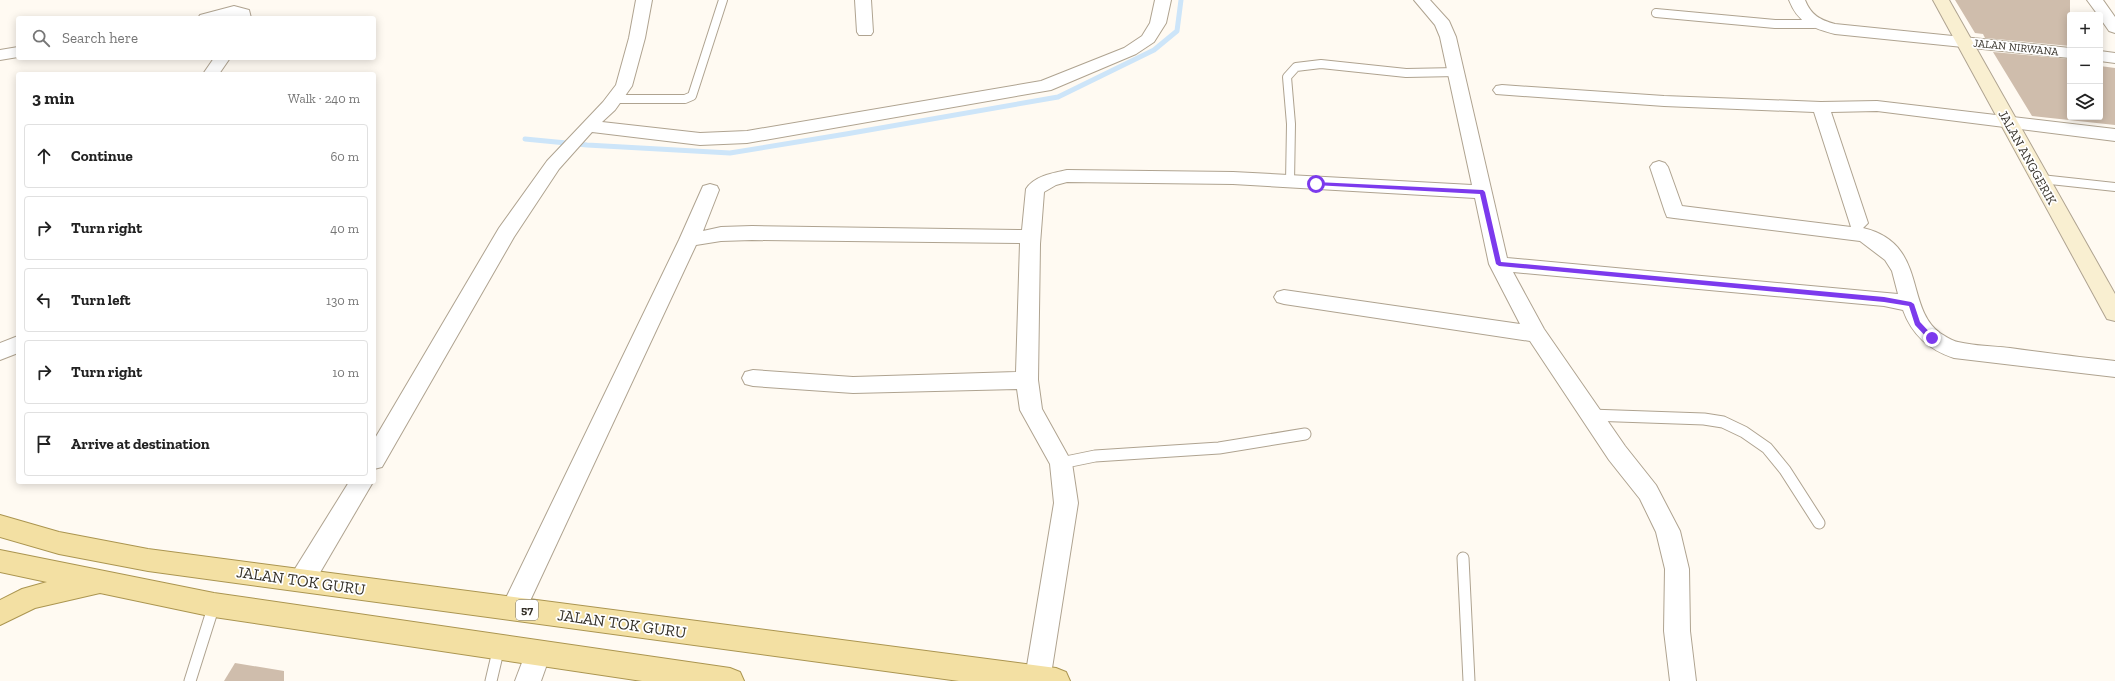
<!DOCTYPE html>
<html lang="en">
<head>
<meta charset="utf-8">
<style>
	:root { --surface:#fff; --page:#f2f2f2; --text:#222; --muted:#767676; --line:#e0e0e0 }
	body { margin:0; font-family:"Zilla Slab",serif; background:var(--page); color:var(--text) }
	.controls { position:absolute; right:12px; top:12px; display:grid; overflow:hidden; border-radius:4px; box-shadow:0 2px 10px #0003 }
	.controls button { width:36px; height:36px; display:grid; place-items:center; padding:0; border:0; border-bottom:1px solid var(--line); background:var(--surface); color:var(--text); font:20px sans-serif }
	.stop { position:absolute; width:12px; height:12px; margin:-9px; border:3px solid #7c3aed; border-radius:50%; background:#fff }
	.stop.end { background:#7c3aed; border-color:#fff; box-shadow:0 1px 4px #0008 }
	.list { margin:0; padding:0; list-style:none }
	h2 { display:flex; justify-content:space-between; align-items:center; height:52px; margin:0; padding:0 16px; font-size:17px }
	h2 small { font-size:13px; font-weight:400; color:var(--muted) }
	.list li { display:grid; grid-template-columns:26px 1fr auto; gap:12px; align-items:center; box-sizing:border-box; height:64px; margin:0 8px 8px; padding:0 8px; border:1px solid var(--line); border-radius:4px }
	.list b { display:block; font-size:15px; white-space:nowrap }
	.list em { font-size:13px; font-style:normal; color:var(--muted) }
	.icon { flex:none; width:22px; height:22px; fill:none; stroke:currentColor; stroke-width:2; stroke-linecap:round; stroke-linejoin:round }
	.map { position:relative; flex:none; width:2115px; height:681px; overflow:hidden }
	.search { position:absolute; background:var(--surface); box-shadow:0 2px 10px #0003; left:16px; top:16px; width:360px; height:44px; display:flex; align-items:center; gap:10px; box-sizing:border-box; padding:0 14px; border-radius:4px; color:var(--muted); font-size:15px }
	.panel { position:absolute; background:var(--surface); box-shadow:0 2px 10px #0003; left:16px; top:72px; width:360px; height:412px; border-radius:4px }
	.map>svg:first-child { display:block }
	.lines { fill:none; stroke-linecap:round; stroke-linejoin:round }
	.stream { stroke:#cde5f9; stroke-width:5 }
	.building { fill:#cfbdac }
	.lane-far1-casing { stroke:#afa390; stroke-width:10 }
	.lane-casing { stroke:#afa390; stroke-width:13 }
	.street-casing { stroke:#afa390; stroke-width:2 }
	.secondary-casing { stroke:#afa390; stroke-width:2 }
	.primary-casing { stroke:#ab9550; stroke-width:2 }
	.lane-far1 { stroke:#fff; stroke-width:8 }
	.lane { stroke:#fff; stroke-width:11 }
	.street { fill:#fff; fill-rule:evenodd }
	.secondary { fill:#f9efd1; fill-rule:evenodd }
	.primary { fill:#f3e0a3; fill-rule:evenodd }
	.route { fill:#7c3aed }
	.labels { text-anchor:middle; stroke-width:3.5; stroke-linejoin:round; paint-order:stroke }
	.far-street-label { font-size:11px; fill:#353129; stroke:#fff }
	.shield { fill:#fff; stroke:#726f69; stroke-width:1 }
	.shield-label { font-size:12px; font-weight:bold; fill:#353129 }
	.street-label { font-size:13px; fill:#353129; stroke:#fff }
	.near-street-label { font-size:16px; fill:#353129; stroke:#fff }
</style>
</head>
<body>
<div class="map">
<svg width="2115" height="681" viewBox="0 0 2115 681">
	<rect width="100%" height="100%" fill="#fffaf2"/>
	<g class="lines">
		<path class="stream" d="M525,139l62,6 143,8 116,-19 212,-37 96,-47 23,-19 4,-31"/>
	</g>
	<g class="building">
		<path d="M1955,0h115v46l-85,-8 -2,-4 -8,-1z"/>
		<path d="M1993,52l77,7v58h30v-51l15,2v57l-83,-9z"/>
		<path d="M235,663l49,8v10h-60z"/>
	</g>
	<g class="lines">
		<g class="lane-far1-casing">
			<g id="lane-far1">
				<path d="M1656,13l119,11h39"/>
				<path d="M614,99h71l7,-3 31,-96"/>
				<path d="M2041,179l74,8"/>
				<path d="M1290,182l1,-58 -4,-47 9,-10 25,-3 85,9 51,-1"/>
			</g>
		</g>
		<g class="lane-casing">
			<g id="lane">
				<path d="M1590,415l114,4 19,3 21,10 23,16 18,22 34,53"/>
				<path d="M1061,463l34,-7 124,-8 86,-14"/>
				<path d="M1463,558l6,123"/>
				<path d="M190,681l24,-76"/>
				<path d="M491,681l8,-34"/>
			</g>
		</g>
		<g class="street-casing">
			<g id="street">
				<path d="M636,0h16l-7,38 -13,48 -17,24 -13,12 98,11 47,-2 294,-50 83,-33 18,-12 8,-13 5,-23h16l-5,23 -12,19 -18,12 -85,36 -304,53 -47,2 -108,-13 -33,37 -45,68 -132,230 -8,2v-29l125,-212 48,-67 56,-59 13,-17 13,-47z"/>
				<path d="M855,0h16l2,32 -2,3h-12l-2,-3z"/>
				<path d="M1414,0h16l19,21 7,16 51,221 391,36 -6,-23 -7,-11 -25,-19 -186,-23 -7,-1 -2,-5 -15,-45 3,-4 6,-2 6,2 3,4 14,39 169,21 -37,-115 -150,-6 -168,-12 -3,-4 3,-4 6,-1 162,11 157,6 56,-1 238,28v12l-238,-30 -46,1 37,111 -5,5c65,15 41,79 77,105 5,3 12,8 18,9 17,4 35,4 52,6 35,5 70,9 105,13v16l-161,-19c-25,-8 -42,-23 -51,-48l-19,-4 -371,-34 31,57 81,117 31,39 24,46 9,38 1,62 6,50h-26l-6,-50 1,-62 -9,-37 -16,-33 -31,-39 -79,-119 -246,-37 -7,-2 -3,-5 3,-5 7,-2 236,34 -31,-60 -14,-66 -242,-14 -166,-2 -11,3 -12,7 -4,52 -2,136 4,29 30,54 6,40 -28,178h-24l-1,-3 29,-175 -4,-39 -30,-54 -3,-21 -164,4 -100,-7 -8,-2 -3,-6 3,-6 8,-2 100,7 163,-5 4,-129 -268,-3 -31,1 -25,4 -173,371 -9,3 -9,-3 -4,-8 4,-8 174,-360 24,-54 7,-2 7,2 2,4 -16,41 18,-4 31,-1 270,4 4,-41c8,-13 27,-16 41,-19l166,2 239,13 -32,-148 -5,-12z"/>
				<path d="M1789,0h16c6,15 15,20 30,24l235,24v10l-235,-24c-23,-6 -37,-11 -46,-34z"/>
				<path d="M2087,0h16l12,17v16l-6,-2 -9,-13v-3h-2z"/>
				<path d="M234,6l15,4 2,8h-16l-1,-2 -9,2h-27l2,-3z"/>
				<path d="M18,47v10l-18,3v-10z"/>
				<path d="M2100,51l15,2v10l-15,-2z"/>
				<path d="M214,58h16l-11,16h-16z"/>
				<path d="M18,336v17l-18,7v-17z"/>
				<path d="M349,482h24l-62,106 -9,3 -9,-3 -3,-8 3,-8z"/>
				<path d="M538,641l9,3 4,9 -10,28h-26l14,-37z"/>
			</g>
		</g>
		<g class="secondary-casing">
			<path id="secondary" d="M1933,0h16l166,294v27l-8,-2z"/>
		</g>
		<g class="primary-casing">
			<g id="primary">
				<path d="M0,515l59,17 89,17 908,119 10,4 4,9h-111l-811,-110 -89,-17 -59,-17z"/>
				<path d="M0,550l214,43 516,75 10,4 4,9h-102l-428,-64 -114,-24 -65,15 -35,17v-25l22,-11 25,-7 -47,-10z"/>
			</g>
		</g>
		<use href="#lane-far1" class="lane-far1"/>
		<use href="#lane" class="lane"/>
		<use href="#street" class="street"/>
		<use href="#secondary" class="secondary"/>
		<use href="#primary" class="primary"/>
	</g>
	<path class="route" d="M1316,182l167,8 2,2 16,70 383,35 27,5 3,2 6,18 15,16 -6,2 -14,-15 -6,-19 -25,-4 -385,-36 -3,-2 -16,-70 -166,-9z"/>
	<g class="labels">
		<g class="far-street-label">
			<text transform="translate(2016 47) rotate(6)" y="4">JALAN NIRWANA</text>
		</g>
		<rect class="shield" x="516" y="600" width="22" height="20" rx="3"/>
		<g class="shield-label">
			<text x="527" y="614">57</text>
		</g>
		<g class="street-label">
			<text transform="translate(2028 157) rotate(61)" y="5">JALAN ANGGERIK</text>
		</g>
		<g class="near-street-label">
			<text transform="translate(301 580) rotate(8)" y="6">JALAN TOK GURU</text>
			<text transform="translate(622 623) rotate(8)" y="6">JALAN TOK GURU</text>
		</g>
	</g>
</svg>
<div class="controls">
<button>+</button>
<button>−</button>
<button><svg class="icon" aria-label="layers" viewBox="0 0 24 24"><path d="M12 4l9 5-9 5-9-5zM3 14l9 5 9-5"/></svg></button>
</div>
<div class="stop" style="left:1316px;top:184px"></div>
<div class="stop end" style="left:1932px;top:338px"></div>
<div class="search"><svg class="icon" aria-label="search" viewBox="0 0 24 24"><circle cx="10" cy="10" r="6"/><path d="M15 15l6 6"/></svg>Search here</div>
<section class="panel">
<h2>3 min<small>Walk · 240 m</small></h2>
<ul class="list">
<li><svg class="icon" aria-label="ahead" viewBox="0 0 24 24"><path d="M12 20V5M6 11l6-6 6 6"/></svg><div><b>Continue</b></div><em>60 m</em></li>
<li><svg class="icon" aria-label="right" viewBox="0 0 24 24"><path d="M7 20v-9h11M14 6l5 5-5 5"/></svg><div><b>Turn right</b></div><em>40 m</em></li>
<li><svg class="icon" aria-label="left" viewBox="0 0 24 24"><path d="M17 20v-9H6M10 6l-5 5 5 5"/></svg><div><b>Turn left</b></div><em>130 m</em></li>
<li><svg class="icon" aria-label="right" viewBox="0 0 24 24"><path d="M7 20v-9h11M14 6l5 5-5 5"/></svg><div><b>Turn right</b></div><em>10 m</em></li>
<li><svg class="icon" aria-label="arrive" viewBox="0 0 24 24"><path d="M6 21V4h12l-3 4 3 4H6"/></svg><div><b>Arrive at destination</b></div></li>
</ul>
</section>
</div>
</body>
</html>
